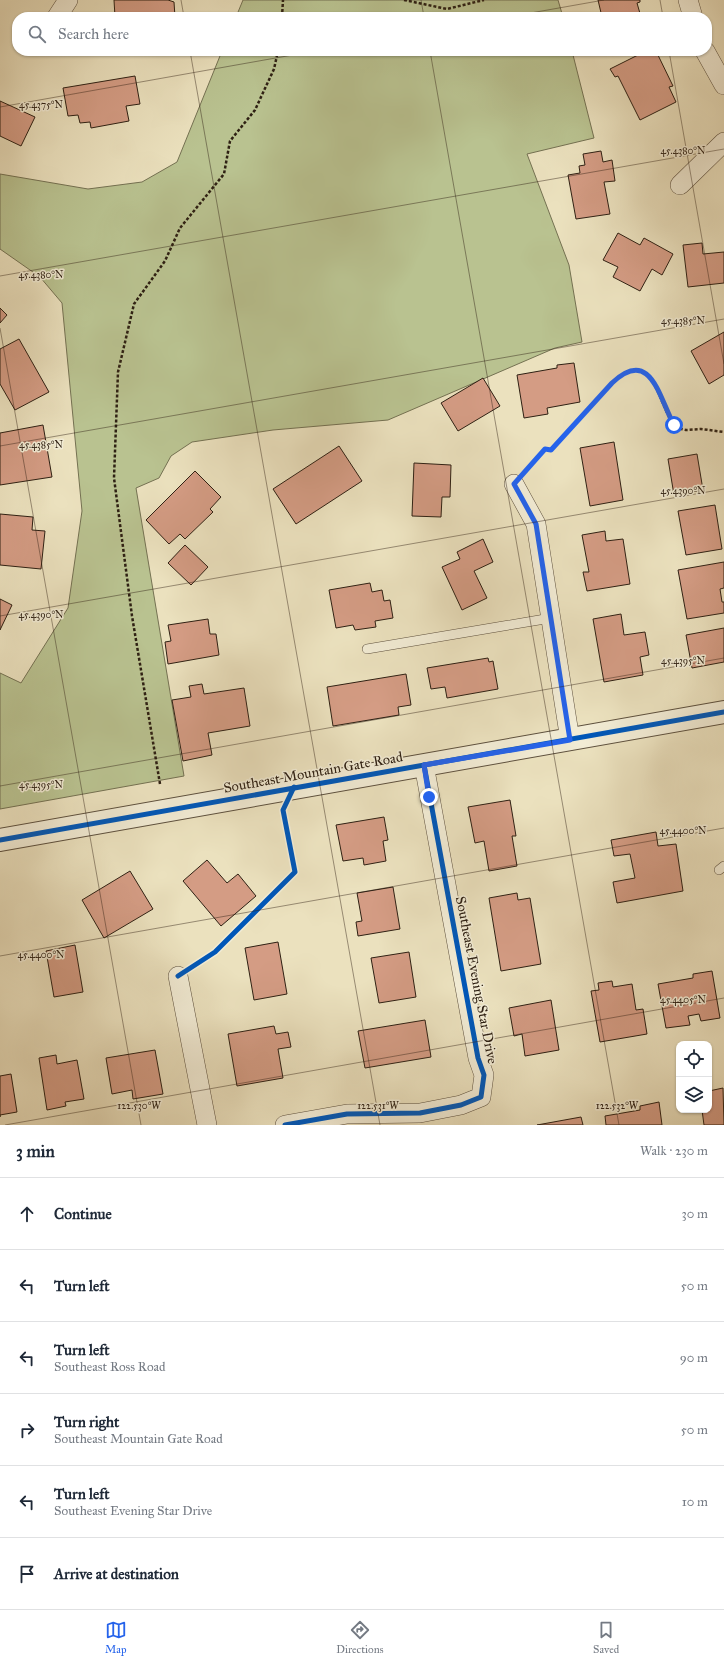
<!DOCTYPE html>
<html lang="en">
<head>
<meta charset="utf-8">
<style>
	:root { --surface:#fff; --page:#f2f2f3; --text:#1f2937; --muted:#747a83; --line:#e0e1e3; --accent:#2563eb }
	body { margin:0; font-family:"IM FELL Great Primer",serif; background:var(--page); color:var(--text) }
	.controls { position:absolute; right:12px; bottom:12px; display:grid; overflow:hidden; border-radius:8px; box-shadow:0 1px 3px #0004 }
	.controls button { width:36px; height:36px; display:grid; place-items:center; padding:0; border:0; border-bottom:1px solid var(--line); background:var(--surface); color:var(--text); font:20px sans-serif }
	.stop { position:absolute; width:12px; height:12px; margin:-9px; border:3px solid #2563eb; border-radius:50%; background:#fff }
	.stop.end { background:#2563eb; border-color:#fff; box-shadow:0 1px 4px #0008 }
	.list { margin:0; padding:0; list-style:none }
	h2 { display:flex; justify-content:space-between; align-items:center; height:52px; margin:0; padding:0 16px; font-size:17px }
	h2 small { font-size:13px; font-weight:400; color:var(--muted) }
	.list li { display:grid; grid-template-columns:26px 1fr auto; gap:12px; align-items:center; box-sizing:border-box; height:72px; padding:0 16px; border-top:1px solid var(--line) }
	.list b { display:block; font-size:15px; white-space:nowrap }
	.list p { margin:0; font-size:13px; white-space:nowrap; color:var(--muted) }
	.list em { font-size:13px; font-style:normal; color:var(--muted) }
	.icon { flex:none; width:22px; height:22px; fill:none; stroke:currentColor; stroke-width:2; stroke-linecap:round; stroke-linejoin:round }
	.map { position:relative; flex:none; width:724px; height:1125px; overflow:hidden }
	.search { position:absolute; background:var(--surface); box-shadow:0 1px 3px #0004; left:12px; right:12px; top:12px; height:44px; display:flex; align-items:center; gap:10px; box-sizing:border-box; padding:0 14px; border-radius:16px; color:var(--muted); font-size:15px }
	.sheet { height:484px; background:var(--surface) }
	nav { display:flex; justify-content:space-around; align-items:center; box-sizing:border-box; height:56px; border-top:1px solid var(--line); background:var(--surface); font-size:11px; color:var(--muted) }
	nav a { display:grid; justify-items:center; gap:2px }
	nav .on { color:var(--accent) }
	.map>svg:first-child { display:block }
	.green { fill:#b9c290; stroke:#747152 }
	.building { fill:#d49c84; stroke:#2e2013 }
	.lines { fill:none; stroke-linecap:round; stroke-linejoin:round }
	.service-casing { stroke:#5d503e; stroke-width:10 }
	.minor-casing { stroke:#5d503e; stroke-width:20 }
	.tertiary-casing { stroke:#5d503e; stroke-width:24 }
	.path { stroke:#2e2013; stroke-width:2.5; stroke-dasharray:3 2; stroke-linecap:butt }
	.service { stroke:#f2ecd5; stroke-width:9 }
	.minor { stroke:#f2ecd5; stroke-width:19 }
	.tertiary { stroke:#f2ecd5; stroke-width:22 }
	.cycleway-casing { stroke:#f2ecd5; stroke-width:8 }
	.cycleway { stroke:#0057b8; stroke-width:5 }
	.route { stroke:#2563eb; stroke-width:5 }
	.ticks { fill:none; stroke:#2e2013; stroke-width:1; stroke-opacity:0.45 }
	.labels { text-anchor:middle; stroke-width:3; stroke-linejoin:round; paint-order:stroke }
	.street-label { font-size:14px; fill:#2e2013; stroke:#f2ecd5 }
	.ticks-label { font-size:10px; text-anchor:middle; fill:#2e2013; stroke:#f2ecd5; stroke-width:3; stroke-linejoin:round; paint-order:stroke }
</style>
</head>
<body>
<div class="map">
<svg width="724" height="1125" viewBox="0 0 724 1125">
	<rect width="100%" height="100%" fill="#ebe1be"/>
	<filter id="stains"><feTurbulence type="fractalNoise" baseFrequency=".005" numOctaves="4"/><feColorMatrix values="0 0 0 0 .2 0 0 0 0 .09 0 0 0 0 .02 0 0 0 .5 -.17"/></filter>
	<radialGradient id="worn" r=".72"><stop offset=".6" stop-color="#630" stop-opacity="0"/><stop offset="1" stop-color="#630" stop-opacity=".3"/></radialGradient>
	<g class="green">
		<path d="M243,0h315l5,17h-327z"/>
		<path d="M222,51h350l22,87 -67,16 42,111 13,77 -27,6 -167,72 -115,10 -81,12 -21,14 -12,22 -23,10 48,288 -184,33v-136l21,10 47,-75 14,-97 -20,-208 -22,-26 -40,-28v-75l88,15 54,-7 35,-20z"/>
	</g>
	<g class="building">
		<path d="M114,0h54l6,2 1,15h-60z"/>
		<path d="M598,0h42v2l-3,1 4,14h-39z"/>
		<path d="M130,51h39v3l-39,1z"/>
		<path d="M646,51h10l17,35 -4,1 7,15 -36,18 -22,-44 -3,1 -5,-8z"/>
		<path d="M135,76l5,28 -14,2 3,15 -38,7 -1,-6 -10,1 -2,-8 -10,1 -5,-28z"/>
		<path d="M0,101l35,16 -14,29 -21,-10z"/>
		<path d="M601,151l2,11 9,-2 3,21 -11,1 6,32 -34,5 -8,-44 12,-2 -1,-7 6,-1 -2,-11z"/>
		<path d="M618,233l22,12 4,-7 29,16 -11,21 -10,-6 -12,22 -27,-14 5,-10 -15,-7z"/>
		<path d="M702,243l1,11 21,-2v31l-36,4 -5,-42z"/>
		<path d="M0,308l7,7 -7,8z"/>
		<path d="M724,332v43l-15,9 -18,-33z"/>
		<path d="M19,339l30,53 -34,18 -15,-26v-35z"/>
		<path d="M574,363l6,39 -33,6 1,6 -24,4 -7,-43 40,-7v-3z"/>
		<path d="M483,378l17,28 -42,25 -17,-28z"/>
		<path d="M43,425l9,52 -52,8v-52z"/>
		<path d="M614,442l9,58 -33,6 -10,-58z"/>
		<path d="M339,446l23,35 -66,43 -23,-35z"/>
		<path d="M697,454l6,36 -29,5 -6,-36z"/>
		<path d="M414,463l37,2 -1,32h-8l-1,20 -29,-1z"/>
		<path d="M195,471l26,26 -11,12 3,3 -28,27 -5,-5 -11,10 -23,-24z"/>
		<path d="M715,505l7,44 -36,6 -8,-44z"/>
		<path d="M0,514l33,3 -1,13 13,1 -4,38 -41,-4z"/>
		<path d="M605,531l1,10 17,-2 7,45 -43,7 -4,-19h6l-7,-37z"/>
		<path d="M483,539l10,23 -19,9 13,27 -25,12 -20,-43 18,-8 -3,-7z"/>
		<path d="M185,545l23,22 -17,18 -23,-22z"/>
		<path d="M724,562v26l-4,1 2,13h2v11l-37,6 -9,-49z"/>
		<path d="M370,583l2,9 10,-2 2,11 6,-1 3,18 -18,3 1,6 -21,3 -2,-5 -17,3 -7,-38z"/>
		<path d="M0,599l12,6 -12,25z"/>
		<path d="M621,614l3,21 21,-3 4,23 -9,2 3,18 -39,7 -11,-63z"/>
		<path d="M208,619l2,15h6l3,21 -51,9 -3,-22 6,-1 -3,-16z"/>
		<path d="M724,628v34l-32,6 -6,-33z"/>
		<path d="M488,658l1,4 4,-1 5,28 -51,9 -2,-11 -14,2 -4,-21z"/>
		<path d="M406,674l5,31 -13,2 1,8 -66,11 -6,-39z"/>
		<path d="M202,684l2,10 40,-6 6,38 -42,7 4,22 -29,6 -11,-61 19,-3 -2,-11z"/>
		<path d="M510,800l6,36h-4l5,30 -28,5 -5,-30 -9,2 -7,-36z"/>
		<path d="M384,817l4,23 -5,1 3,20 -22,4 -1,-7 -20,3 -7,-36z"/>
		<path d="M656,832l2,14 18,-2 7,47 -66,12 -4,-21 22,-4 -5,-24 -16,2 -3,-16z"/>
		<path d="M207,860l20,23 11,-9 18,22 -35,30 -38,-45z"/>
		<path d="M130,871l23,38 -49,29 -22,-38z"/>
		<path d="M393,887l7,42 -42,7 -2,-14 6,-1 -5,-28z"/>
		<path d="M517,893l1,7 12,-2 11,66 -40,7 -12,-73z"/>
		<path d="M278,942l9,52 -33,6 -9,-52z"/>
		<path d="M75,945l8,47 -29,5 -8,-46z"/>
		<path d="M409,952l7,45 -37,6 -8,-45z"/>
		<path d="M712,971l8,47 -19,3 -2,-7 -11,2 2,9 -24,3 -8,-44 35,-6v-4z"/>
		<path d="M612,981l1,6 19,-3 4,26 7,-1 4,25 -47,8 -9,-51 8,-1 -1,-7z"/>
		<path d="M551,1000l8,50 -34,6 -3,-22 -8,2 -5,-28z"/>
		<path d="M425,1020l6,37 -66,11 -7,-37z"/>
		<path d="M274,1026l2,8 12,-2 3,15 -13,2 5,29 -46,8 -9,-52z"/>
		<path d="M155,1050l8,44 -30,5 -1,-9 -20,4 -6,-36z"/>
		<path d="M56,1055l1,9 20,-4 7,39 -19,3 1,4 -19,4 -8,-52z"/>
		<path d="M11,1074l6,38 -17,3v2v-41z"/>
		<path d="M723,1088l1,37h-20l-2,-15h7v-19z"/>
		<path d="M659,1102l3,23h-56l-1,-9 35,-6v-4z"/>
		<path d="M581,1117l2,8h-46z"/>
	</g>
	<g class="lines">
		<g class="service-casing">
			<g id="service">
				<path d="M367,649l184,-31"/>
				<path d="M719,870l5,-4"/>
			</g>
		</g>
		<g class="minor-casing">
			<g id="minor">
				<path d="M688,0l5,17"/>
				<path d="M57,17l11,-17"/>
				<path d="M705,51l19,34"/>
				<path d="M680,185l44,-43"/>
				<path d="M514,484l22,40 34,216"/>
				<path d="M178,976l29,149"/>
				<path d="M285,1125l62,-11 73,-1 41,-8 20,-8 3,-22 -6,-17 -54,-293"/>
			</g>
		</g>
		<g class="tertiary-casing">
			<path id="tertiary" d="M0,840l724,-128"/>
		</g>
		<g class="path">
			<path d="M404,0l43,9 37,-9"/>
			<path d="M282,17l1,-17"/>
			<path d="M526,470l19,-21 6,1 61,-67c42,-40 45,22 64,45l10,2 15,-1 23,3"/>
			<path d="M160,784l-28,-168 -18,-138 4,-106 16,-68 31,-43 15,-33 44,-54 6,-33 25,-31 19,-41 4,-18"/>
		</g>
		<use href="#service" class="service"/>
		<use href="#minor" class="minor"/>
		<use href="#tertiary" class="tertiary"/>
		<g class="cycleway-casing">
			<g id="cycleway">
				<path d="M0,840l724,-128"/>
				<path d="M178,976l37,-24 80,-80 -12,-62 11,-23"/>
				<path d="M285,1125l62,-11 73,-1 41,-8 20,-8 3,-22 -6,-17 -54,-293"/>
			</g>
		</g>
		<use href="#cycleway" class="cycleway"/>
	</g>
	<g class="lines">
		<path class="route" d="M429,797l-5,-32 146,-25 -34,-216 -22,-40 31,-35 6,1 61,-67c39,-37 47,15 62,42"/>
	</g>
	<path class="ticks" d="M181,0l3,17M421,0l3,17M660,0l3,17M508,17l96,-17M190,51l190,1074M430,51l189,1074M669,51l55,313M0,107l315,-56M0,276l724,-127M0,328l141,797M0,446l724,-127M0,616l724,-127M0,786l724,-128M0,956l724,-128M5,1125l719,-127"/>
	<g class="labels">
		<g class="street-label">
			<text transform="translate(313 772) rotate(-10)" y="5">Southeast Mountain Gate Road</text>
			<text transform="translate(477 980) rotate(79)" y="5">Southeast Evening Star Drive</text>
		</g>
	</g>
	<g class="ticks-label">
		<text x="41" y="108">45.4375°N</text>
		<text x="683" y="154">45.4380°N</text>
		<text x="41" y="278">45.4380°N</text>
		<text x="683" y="324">45.4385°N</text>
		<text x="41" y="448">45.4385°N</text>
		<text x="683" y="494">45.4390°N</text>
		<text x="41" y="618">45.4390°N</text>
		<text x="683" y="664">45.4395°N</text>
		<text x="41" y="788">45.4395°N</text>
		<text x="683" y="834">45.4400°N</text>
		<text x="41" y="958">45.4400°N</text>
		<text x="683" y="1003">45.4405°N</text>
		<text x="139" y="1109">122.530°W</text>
		<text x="378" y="1109">122.531°W</text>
		<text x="617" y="1109">122.532°W</text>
	</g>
	<rect width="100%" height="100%" filter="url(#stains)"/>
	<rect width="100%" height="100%" fill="url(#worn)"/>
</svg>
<div class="controls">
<button><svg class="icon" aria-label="locate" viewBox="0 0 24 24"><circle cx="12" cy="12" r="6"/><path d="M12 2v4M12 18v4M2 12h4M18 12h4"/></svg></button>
<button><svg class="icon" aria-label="layers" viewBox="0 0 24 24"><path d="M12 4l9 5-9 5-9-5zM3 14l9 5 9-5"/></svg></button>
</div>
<div class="stop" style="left:674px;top:425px"></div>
<div class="stop end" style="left:429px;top:797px"></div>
<div class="search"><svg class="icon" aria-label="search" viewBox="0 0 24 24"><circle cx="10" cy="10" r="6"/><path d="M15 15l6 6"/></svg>Search here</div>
</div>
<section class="sheet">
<h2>3 min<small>Walk · 230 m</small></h2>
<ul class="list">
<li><svg class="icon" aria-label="ahead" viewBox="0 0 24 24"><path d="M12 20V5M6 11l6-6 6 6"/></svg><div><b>Continue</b></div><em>30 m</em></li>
<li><svg class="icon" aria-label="left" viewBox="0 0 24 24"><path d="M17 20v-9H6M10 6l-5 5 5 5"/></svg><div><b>Turn left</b></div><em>50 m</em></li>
<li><svg class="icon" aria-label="left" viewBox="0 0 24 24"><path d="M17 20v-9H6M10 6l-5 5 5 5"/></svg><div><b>Turn left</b><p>Southeast Ross Road</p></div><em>90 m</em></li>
<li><svg class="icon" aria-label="right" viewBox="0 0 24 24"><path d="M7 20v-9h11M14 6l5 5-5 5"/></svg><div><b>Turn right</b><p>Southeast Mountain Gate Road</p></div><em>50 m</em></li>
<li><svg class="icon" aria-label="left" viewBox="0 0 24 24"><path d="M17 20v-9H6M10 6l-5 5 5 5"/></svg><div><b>Turn left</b><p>Southeast Evening Star Drive</p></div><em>10 m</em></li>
<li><svg class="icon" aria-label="arrive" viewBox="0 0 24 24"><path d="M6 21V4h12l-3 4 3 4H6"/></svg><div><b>Arrive at destination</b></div></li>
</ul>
</section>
<nav>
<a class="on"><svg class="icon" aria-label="map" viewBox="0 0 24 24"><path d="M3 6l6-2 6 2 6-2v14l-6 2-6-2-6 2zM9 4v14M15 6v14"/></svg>Map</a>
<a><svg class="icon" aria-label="directions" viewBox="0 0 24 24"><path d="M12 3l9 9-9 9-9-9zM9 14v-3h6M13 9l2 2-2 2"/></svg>Directions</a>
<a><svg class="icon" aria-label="saved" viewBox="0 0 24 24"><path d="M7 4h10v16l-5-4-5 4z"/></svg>Saved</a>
</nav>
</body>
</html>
